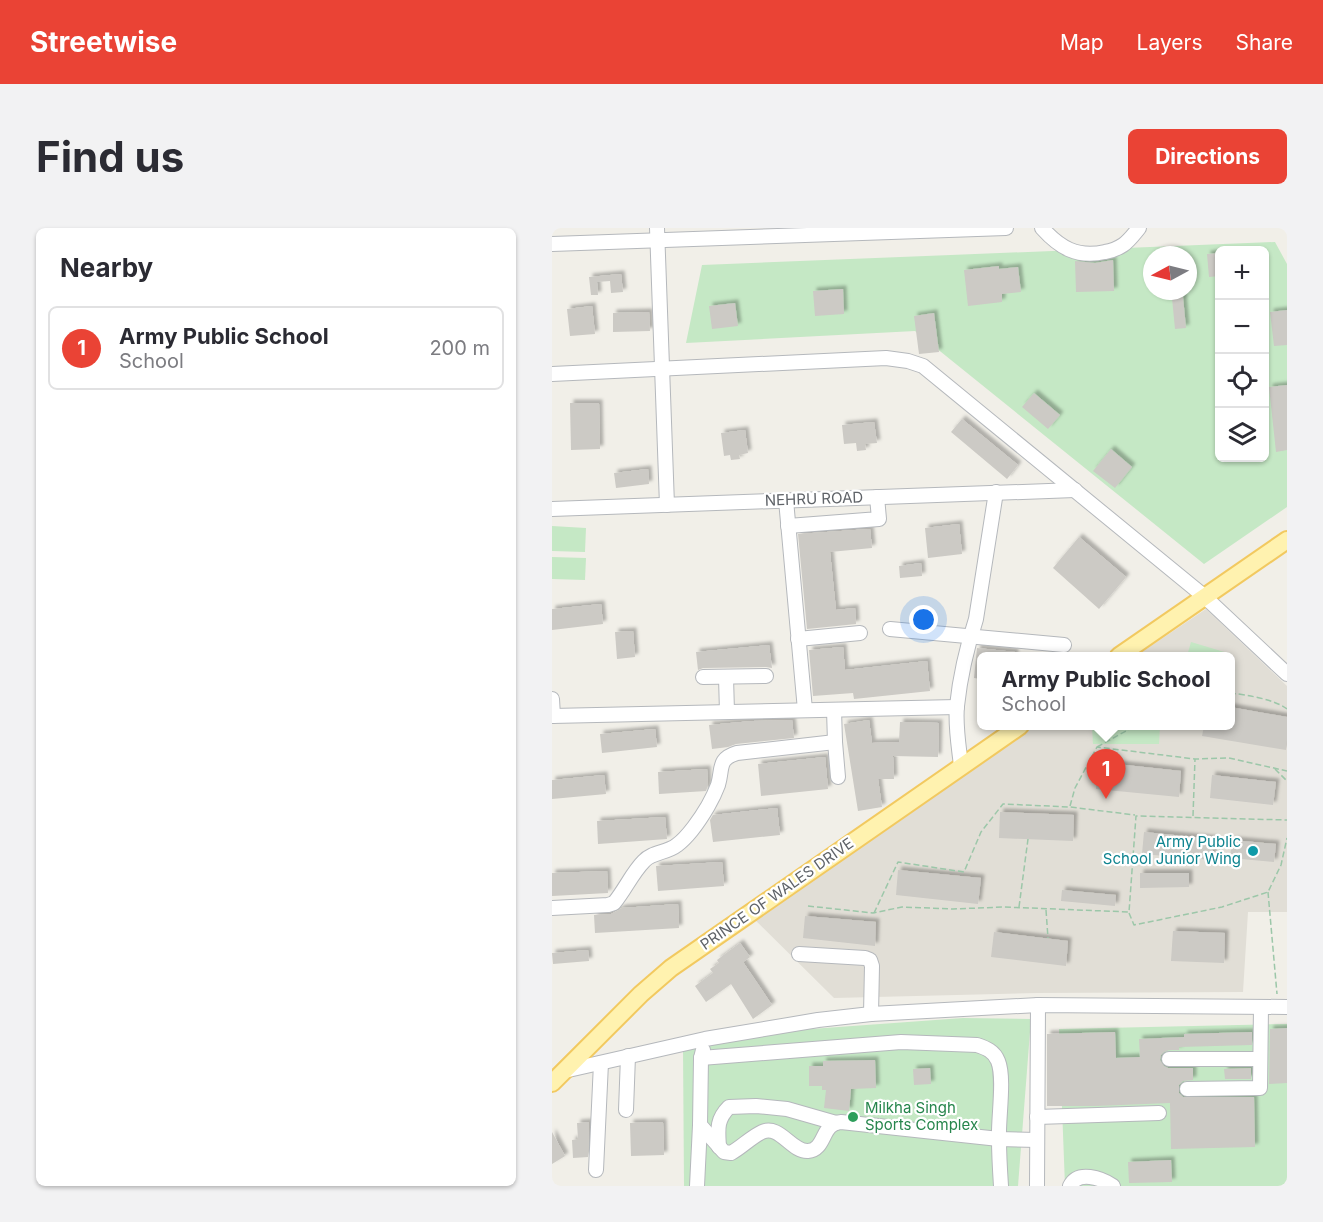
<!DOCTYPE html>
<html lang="en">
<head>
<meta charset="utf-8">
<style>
	:root { --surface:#fff; --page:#f2f2f3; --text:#2b2b33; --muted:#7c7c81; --line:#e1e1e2; --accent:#ea4335 }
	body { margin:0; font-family:Inter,sans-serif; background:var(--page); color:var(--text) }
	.controls { position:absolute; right:18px; top:18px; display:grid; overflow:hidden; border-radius:9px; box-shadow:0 2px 4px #0004 }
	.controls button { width:54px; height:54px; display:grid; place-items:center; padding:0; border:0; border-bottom:2px solid var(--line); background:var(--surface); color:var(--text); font:30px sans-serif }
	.compass { position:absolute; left:591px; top:18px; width:54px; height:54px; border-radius:50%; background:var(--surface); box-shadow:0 2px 4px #0004; rotate:263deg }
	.you { position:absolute; left:372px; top:392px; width:21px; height:21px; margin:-15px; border:4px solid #fff; border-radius:50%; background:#1a73e8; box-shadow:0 0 0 9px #1a73e833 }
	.badge { display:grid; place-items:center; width:39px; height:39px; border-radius:50%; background:var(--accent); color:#fff; font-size:20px; font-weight:700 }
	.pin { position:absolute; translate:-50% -50px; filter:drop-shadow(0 2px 3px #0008) }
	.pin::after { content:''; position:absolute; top:32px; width:21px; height:18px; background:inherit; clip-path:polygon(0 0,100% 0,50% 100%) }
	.popup { position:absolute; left:425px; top:424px; width:258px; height:78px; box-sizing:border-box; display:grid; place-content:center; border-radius:9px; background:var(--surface); filter:drop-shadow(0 2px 4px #0005); font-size:20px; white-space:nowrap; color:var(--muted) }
	.popup b { font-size:22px; color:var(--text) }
	.popup::after { content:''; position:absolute; left:50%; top:100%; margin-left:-12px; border:12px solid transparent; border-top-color:var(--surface) }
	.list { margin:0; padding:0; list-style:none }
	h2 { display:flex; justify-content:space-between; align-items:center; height:78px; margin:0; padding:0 24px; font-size:26px }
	h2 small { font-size:20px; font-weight:400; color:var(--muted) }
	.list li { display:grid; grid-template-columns:39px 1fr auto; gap:18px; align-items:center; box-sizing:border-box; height:84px; margin:0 12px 12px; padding:0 12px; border:2px solid var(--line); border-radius:9px }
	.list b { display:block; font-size:22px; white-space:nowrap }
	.list p { margin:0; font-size:20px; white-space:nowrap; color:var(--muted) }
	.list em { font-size:20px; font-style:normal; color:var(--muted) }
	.icon { flex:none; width:33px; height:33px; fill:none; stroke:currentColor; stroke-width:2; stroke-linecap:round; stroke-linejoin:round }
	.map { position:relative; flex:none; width:735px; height:958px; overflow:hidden; border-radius:9px }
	header { display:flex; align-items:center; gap:36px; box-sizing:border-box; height:84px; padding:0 30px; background:var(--accent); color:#fff }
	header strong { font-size:28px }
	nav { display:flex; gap:33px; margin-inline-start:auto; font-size:21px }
	.intro { display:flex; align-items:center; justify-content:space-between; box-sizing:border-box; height:144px; padding:0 36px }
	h1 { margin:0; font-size:42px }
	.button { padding:15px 27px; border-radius:9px; background:var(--accent); color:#fff; font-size:21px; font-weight:700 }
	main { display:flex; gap:36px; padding:0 36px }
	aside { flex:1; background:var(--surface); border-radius:9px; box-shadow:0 2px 4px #0004 }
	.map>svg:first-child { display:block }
	.education { fill:#e1ded6 }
	.green { fill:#c5e8c5; fill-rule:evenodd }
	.building { fill:#cccac5; filter:url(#shadow) }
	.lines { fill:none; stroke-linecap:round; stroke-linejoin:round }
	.minor-casing { stroke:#b5b8bc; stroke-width:16 }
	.major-casing { stroke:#f2c960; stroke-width:20 }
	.path { stroke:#9cc7a9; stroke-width:1.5; stroke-dasharray:6 3; stroke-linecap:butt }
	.minor { stroke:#fff; stroke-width:14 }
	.major { stroke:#fff2af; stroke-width:16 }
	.culture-dot { fill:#0f9aa8; stroke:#fff; stroke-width:2 }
	.leisure-dot { fill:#2e9e5b; stroke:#fff; stroke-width:2 }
	.labels { text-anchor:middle; stroke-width:4.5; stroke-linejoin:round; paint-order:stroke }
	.street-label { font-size:15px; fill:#5f6368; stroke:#fff }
	.culture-label { font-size:15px; fill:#0d838f; stroke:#fff; text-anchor:end }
	.leisure-label { font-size:15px; fill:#27864d; stroke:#fff; text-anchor:start }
</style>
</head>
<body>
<header>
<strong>Streetwise</strong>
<nav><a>Map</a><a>Layers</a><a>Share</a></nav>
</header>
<div class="intro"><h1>Find us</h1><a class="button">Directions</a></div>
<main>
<aside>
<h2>Nearby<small></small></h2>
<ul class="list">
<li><span class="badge">1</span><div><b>Army Public School</b><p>School</p></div><em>200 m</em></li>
</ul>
</aside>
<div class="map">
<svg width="735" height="958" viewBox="0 0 735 958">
	<defs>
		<filter id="shadow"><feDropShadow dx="3.5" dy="-3.5" stdDeviation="1.5" flood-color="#0004"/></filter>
	</defs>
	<rect width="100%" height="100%" fill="#f1efe8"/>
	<path class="education" d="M654,381l81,77v226h-39l-5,80 -206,1 -203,5 -83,-82 282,-190h197v-70h-94z"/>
	<g class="green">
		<path d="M723,14l12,22v243l-83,57 -289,-233 -229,12 16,-78zM668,22h44v208h-44zM600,27h36v36h-36z"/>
		<path d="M0,298l34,2 -1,24 -33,-1z"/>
		<path d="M0,329l34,1 -1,22 -33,-1z"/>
		<path d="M639,414l40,12 -1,2h-43z"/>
		<path d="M540,498h68l-1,18h-66z"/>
		<path d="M411,790l68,1 -13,167h-334l-1,-137 114,-19z"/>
		<path d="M735,796v162h-222l-6,-157z"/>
	</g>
	<g class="building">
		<path d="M668,25v23l-11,1 -2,-23z"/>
		<path d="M561,32l1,31 -38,1 -1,-31 20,2z"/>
		<path d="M447,38v3l19,-2 3,25 -19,2v8l-34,4 -4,-36z"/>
		<path d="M69,46l2,18 -12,1 -1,-12 -13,1 1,13h-7l-2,-18z"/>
		<path d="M291,61l1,25 -29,2 -2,-25z"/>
		<path d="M631,69l3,31 -11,1 -3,-31z"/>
		<path d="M183,75l3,23 -26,3 -3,-23z"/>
		<path d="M40,78l3,28 -25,2 -3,-27z"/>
		<path d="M735,82v35l-13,1 -4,-34z"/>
		<path d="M97,84l1,19 -37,1v-19z"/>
		<path d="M382,85l5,39 -20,2 -5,-38z"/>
		<path d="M735,157v65l-11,2 -7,-65z"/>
		<path d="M482,165l26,22 -12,14 -26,-22z"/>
		<path d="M18,175h29l1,46 -29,1z"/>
		<path d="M410,191l56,46 -11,14 -56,-47z"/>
		<path d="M322,194l3,21 -12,1 1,6 -9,1 -1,-8 -12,1 -2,-19z"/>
		<path d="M193,202l3,23 -9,2 1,4 -9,1 -1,-5 -6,1 -3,-23z"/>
		<path d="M559,221l21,18 -17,21 -22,-17z"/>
		<path d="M96,241l1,15 -33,4 -2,-15z"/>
		<path d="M407,296l3,30 -34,4 -3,-30z"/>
		<path d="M318,301l2,19 -42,4 6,58 19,-2 1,16 -49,5 -9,-95z"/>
		<path d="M527,309l47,40 -27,32 -46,-41z"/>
		<path d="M369,335l1,13 -22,2 -1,-12z"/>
		<path d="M49,376l2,20 -51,6v-21z"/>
		<path d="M81,403l2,26 -18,2 -2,-27z"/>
		<path d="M217,417l3,23 -6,-1 -63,1 -5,2 -2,-18z"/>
		<path d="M291,419l2,23 82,-9 3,30 -76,8 -1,-6 -40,3 -4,-46z"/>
		<path d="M425,420l38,4v5h-34v22l-7,-1z"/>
		<path d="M678,479l57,10v24l-1,9 -84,-14 2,-10h26z"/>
		<path d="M240,492l2,18 -58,6 -8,3 -16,2 -3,-24 43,-4z"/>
		<path d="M317,492l3,23 27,-1 1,-20 39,1 -1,34 -45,-1 1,23h-16l4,28 -24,4 -14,-87z"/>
		<path d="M103,501l2,18 -55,6 -2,-19z"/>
		<path d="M273,529l3,32 -67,7 -3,-32z"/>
		<path d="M546,534l83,9 -2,26 -83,-8z"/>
		<path d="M155,541l1,16 -2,6 -47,3 -1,-22z"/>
		<path d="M52,547l2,19 -54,5v-19z"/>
		<path d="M660,547l64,7 -3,23 -63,-7z"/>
		<path d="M225,580l3,27 -67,7 -3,-22 3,-5z"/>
		<path d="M448,584l74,3 -1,26 -74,-3z"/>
		<path d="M113,589l2,22 -69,5 -1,-23z"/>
		<path d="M592,604l70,7 -2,21 -70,-6z"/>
		<path d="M680,612l44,4 -2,18 -44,-4z"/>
		<path d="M170,634l2,24 -66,5 -2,-25z"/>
		<path d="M346,642l83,8 -3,26 -82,-9z"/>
		<path d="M55,643l1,22 -56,3v-23z"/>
		<path d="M588,645h49v14l-49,1z"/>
		<path d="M510,662l54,5 -1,11 -54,-5z"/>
		<path d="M126,676l1,24 -84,5 -1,-18 17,-1 6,-3 5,-3z"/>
		<path d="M253,688l71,6 -1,24 -72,-8z"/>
		<path d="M621,703l52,2 -1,30 -53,-2z"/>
		<path d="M442,704l74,9 -2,25 -75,-9z"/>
		<path d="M188,715l10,14 -7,5 29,43 -19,14 -22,-35 -25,18 -11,-16 18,-13 -3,-4 9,-6 -2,-3z"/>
		<path d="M36,722l1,11 -36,3 -1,-11z"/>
		<path d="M735,800v55l-18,1 1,-55z"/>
		<path d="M563,804l1,26 24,-1 -1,-18 45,-2v-3l68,-2v13l-73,2v3h-10l-5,2 -3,3 -1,5 4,6 4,2h25v12l-10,1 -4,4v8l4,4h71l1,50 -84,2 -1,-46 -74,3h-49v-72z"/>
		<path d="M323,832l1,28 -25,1 -2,22 -25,-3 2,-18h-4v-4h-13v-20h14v-5z"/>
		<path d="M378,840l1,16 -17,1 -1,-16z"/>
		<path d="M699,840v11h-26l-1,-10z"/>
		<path d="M37,894l-1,35 -15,1 -1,-18 6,-1 -1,-16z"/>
		<path d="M111,894l1,33 -33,1 -1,-33z"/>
		<path d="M0,904l13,24 -13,8z"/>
		<path d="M619,932l1,22 -43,1 -1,-21z"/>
	</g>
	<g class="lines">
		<g class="minor-casing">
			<g id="minor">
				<path d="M105,0l10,277"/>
				<path d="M490,0c18,20 35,30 63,24 6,-1 12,-3 18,-7 6,-4 11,-11 16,-17"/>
				<path d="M0,16l454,-16"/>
				<path d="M0,146l334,-16 22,3 15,5 282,231 82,77"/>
				<path d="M234,272l19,210"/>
				<path d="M0,281l523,-19"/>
				<path d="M236,298l91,-7 -2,-22"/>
				<path d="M338,401l174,16"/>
				<path d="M246,411l62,-6"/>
				<path d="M151,449l63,-1"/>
				<path d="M174,449l1,35"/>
				<path d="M0,471l1,17"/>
				<path d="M282,482l1,32 3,35"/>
				<path d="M0,488l405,-9"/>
				<path d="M409,538c-2,-19 -6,-40 -4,-60 3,-29 10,-59 19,-87l20,-127"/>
				<path d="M0,680l56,-3 6,-2c11,-13 18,-30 30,-42 8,-9 23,-8 33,-16 11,-8 24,-27 31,-39 4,-7 7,-13 10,-21 5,-16 -1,-26 19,-32l98,-11"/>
				<path d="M247,726l66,4 5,2 2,6 -1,48"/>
				<path d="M149,830l200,-16 76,3c9,3 17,6 21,16 7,17 0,58 1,78 0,16 1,32 2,47"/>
				<path d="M617,831h91"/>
				<path d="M12,843l141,-32 113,-19 53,-6 167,-9 249,2"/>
				<path d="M635,861l73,-1 1,-81"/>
				<path d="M74,882l2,-54"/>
				<path d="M485,889l122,-4"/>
				<path d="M148,897l24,27 7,1c11,-6 20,-16 31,-21 18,-8 29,20 46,19 18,-1 13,-28 33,-29l158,17 38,1"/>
				<path d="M167,919c-1,-17 -3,-27 10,-40l27,-1 31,3 49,14"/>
				<path d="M44,942l5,-107"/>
				<path d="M145,958l3,-61 1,-67 2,-8"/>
				<path d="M485,958l1,-181"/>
				<path d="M518,958c8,-16 31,-8 43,0"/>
			</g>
		</g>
		<g class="major-casing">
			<g id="major">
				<path d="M567,428l168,-116"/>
				<path d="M0,855l89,-89 30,-26 349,-242"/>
			</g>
		</g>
		<g class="path">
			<path d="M678,465c17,2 44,6 57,16"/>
			<path d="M545,519l38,-21"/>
			<path d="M723,541l12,12"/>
			<path d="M518,578l5,-18 22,-41 98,12 34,-1 58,13"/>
			<path d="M641,588l2,-57"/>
			<path d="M716,664l9,102"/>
			<path d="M256,678l65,7 29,-6 51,2 51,-2 125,5 7,-96 151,4"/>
			<path d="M467,679l9,-68"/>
			<path d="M494,682l2,28"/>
			<path d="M322,685l24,-51 66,10 17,-40 22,-28 67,3 65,8"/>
			<path d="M577,685l5,12 88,-18 46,-15 13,-27 6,-27"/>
		</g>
		<use href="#minor" class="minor"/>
		<use href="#major" class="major"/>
	</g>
	<circle class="culture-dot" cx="701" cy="623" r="6"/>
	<circle class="leisure-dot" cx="301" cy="889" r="6"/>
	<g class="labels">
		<g class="street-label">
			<text transform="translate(262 271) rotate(-2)" y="5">NEHRU ROAD</text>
			<text transform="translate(225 666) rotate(-35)" y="5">PRINCE OF WALES DRIVE</text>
		</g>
		<g class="culture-label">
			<text x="689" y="619">Army Public<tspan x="689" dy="17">School Junior Wing</tspan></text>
		</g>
		<g class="leisure-label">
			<text x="313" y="885">Milkha Singh<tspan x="313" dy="17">Sports Complex</tspan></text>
		</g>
	</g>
</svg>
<div class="controls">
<button>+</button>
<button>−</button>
<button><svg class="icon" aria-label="locate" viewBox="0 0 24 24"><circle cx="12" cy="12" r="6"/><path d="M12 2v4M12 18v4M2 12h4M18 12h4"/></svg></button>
<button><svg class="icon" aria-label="layers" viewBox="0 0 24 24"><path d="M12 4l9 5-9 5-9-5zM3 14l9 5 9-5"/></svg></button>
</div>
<svg class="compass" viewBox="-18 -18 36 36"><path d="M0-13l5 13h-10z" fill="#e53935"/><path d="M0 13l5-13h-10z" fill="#7c7c81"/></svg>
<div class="you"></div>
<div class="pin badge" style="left:554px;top:571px">1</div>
<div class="popup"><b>Army Public School</b>School</div>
</div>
</main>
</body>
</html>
